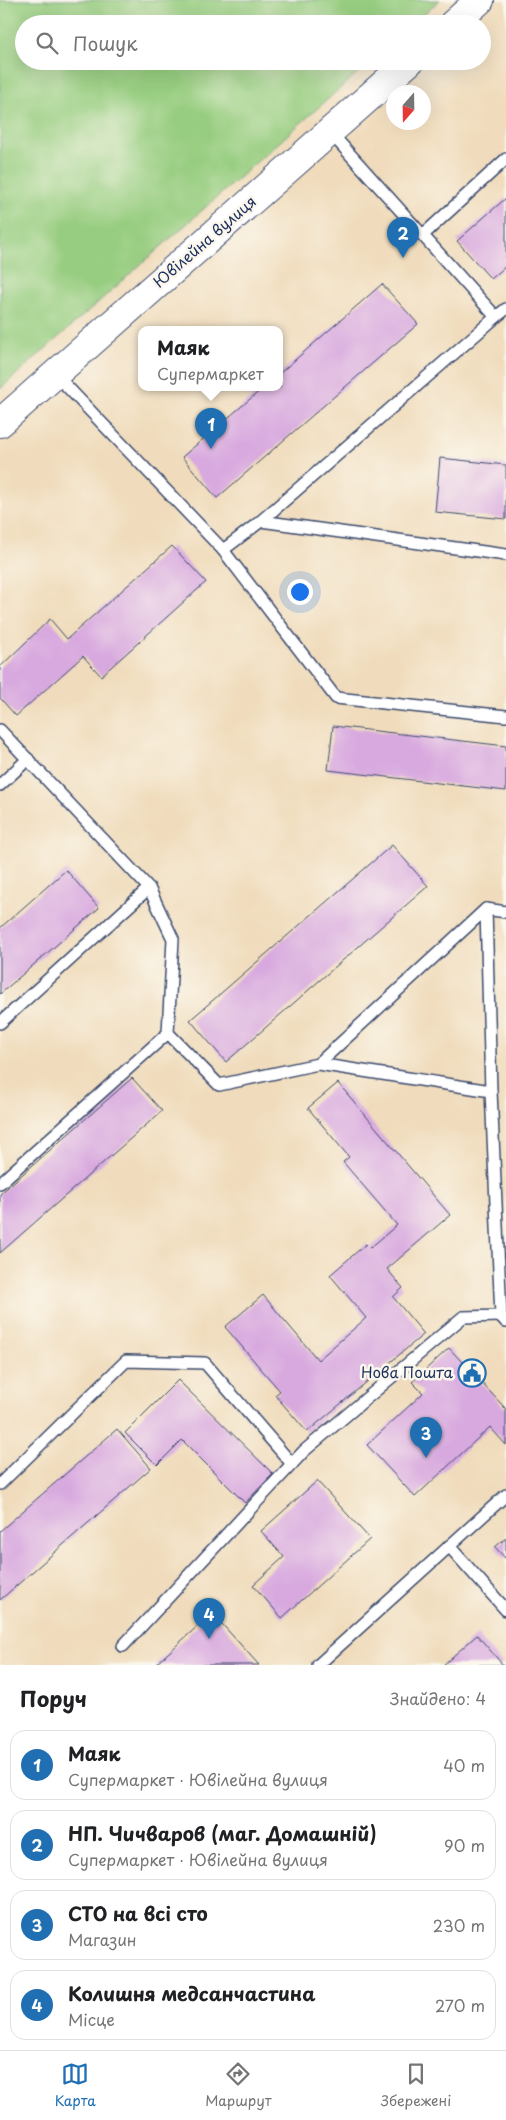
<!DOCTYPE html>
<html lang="uk">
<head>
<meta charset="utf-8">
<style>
	:root { --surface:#fff; --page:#f2f2f2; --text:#202124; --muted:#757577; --line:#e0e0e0; --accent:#1f6fb2 }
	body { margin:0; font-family:"Playpen Sans",sans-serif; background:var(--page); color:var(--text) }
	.compass { position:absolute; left:386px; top:85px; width:45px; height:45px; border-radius:50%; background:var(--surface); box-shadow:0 5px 20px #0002; rotate:200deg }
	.you { position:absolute; left:299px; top:591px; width:18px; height:18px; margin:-12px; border:4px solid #fff; border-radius:50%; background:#1a73e8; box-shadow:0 0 0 8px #1a73e833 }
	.badge { display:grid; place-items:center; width:32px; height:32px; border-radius:50%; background:var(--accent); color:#fff; font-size:16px; font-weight:700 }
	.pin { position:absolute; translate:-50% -41px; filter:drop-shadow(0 1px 2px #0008) }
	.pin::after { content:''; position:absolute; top:26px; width:18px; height:15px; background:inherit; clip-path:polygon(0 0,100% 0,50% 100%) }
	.popup { position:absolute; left:138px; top:326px; width:145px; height:65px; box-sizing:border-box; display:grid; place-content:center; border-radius:10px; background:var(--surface); filter:drop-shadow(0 1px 4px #0005); font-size:16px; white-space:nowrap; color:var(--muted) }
	.popup b { font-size:19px; color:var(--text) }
	.popup::after { content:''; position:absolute; left:50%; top:100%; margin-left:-10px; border:10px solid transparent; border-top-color:var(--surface) }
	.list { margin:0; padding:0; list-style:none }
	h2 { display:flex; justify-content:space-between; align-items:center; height:65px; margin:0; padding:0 20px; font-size:21px }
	h2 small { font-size:16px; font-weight:400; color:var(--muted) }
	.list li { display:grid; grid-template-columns:32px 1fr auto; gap:15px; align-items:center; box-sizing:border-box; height:70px; margin:0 10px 10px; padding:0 10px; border:1px solid var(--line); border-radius:15px }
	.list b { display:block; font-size:19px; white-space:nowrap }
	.list p { margin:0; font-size:16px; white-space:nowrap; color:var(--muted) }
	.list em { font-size:16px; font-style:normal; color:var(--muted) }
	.icon { flex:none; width:28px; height:28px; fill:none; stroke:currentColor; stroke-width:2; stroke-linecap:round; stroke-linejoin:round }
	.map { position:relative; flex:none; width:506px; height:1665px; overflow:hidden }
	.search { position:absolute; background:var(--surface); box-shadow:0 5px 20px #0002; left:15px; right:15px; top:15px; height:55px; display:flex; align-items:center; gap:12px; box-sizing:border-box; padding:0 18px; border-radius:28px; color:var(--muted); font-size:19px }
	.sheet { height:385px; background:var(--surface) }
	nav { display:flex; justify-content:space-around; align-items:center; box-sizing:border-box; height:70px; border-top:1px solid var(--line); background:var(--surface); font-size:14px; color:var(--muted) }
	nav a { display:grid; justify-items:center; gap:2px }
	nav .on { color:var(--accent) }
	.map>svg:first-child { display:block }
	.green { fill:#97cd80; stroke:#597e6f }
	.building { fill:#d8a9df }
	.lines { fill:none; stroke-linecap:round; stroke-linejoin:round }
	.service-casing { stroke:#3b496c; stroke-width:14 }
	.tertiary-casing { stroke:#3b496c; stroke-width:30 }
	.service { stroke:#fff; stroke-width:11 }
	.tertiary { stroke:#fff; stroke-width:28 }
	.labels { text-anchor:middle; stroke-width:5; stroke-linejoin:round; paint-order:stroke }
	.street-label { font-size:15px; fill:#1b2f5e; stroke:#fbf7ec }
	.poi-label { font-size:15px; fill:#1b2f5e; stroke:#fbf7ec; text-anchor:end }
</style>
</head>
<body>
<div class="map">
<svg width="506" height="1665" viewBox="0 0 506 1665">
	<rect width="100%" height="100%" fill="#fbf7ec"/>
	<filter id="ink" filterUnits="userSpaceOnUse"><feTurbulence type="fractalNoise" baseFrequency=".02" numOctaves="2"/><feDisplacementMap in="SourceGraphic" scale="10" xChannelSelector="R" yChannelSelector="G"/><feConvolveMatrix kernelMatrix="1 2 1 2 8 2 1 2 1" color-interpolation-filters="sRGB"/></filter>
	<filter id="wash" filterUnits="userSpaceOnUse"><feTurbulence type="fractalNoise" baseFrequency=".0096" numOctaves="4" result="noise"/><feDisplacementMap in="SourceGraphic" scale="20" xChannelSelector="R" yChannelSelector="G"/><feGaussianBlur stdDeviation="1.12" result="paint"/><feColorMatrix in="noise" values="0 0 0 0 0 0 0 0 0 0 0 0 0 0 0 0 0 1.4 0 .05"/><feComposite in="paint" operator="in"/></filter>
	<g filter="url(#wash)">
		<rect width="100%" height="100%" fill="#f0dcbc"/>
		<path class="green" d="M0,0h440l-27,24h-389v37h347l-371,328z"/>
		<g id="blocks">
			<g class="building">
				<path d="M506,198v68l-15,13 -34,-38z"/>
				<path d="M382,284l36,40 -201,174 -35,-41 81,-69h17v-15z"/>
				<path d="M440,458l66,7v54l-71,-7z"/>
				<path d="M172,546l34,36 -105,94 -18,-20 -67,60 -16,-18v-31l50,-48 17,20z"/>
				<path d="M333,726l173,20v45l-178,-21z"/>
				<path d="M392,845l36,41 -202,176 -36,-42z"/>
				<path d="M66,870l33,38 -99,86v-66z"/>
				<path d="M132,1078l30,33 -162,142v-59z"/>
				<path d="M338,1083l112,132 -63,54 16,19 -10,9 31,37 -117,98 -32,-37 5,-4 -55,-64 38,-32 55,65 48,-42 -36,-43 36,-31 4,4 27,-23 -54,-63 6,-5 -41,-49z"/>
				<path d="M449,1348l57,61v36l-16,-18 -75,70 -48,-52 56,-52 -11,-11z"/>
				<path d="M178,1380l95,94 -28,29 -63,-63 -25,25 -32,-32z"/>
				<path d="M117,1429l34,39 -151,132v-69z"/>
				<path d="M317,1481l53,58 -88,79 -29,-33 31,-28 -23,-26z"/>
				<path d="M506,1538v21l-11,-12z"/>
				<path d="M212,1613l47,52h-104z"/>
				<path d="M477,1635l26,30h-60z"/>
			</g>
		</g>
	</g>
	<g filter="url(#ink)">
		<use href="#blocks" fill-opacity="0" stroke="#3b496c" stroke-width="1"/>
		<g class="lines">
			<g class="service-casing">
				<g id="service">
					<path d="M330,132l166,185 10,-8"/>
					<path d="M423,235l83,-76"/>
					<path d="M56,375l167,175 38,-29 245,34"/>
					<path d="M261,521l235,-204"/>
					<path d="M223,550l113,148 170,18"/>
					<path d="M0,730l149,158"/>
					<path d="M0,785l28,-26"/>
					<path d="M0,1023l149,-135 24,51 -5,94 -168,150"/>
					<path d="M168,1033l51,52 99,-21 173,27 10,225 5,6"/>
					<path d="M318,1064l168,-155"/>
					<path d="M491,1091l-5,-182 20,3"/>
					<path d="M0,1484l126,-123 79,2 87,101"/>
					<path d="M449,1546l57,64"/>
					<path d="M123,1646l181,-195 159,-134 38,-1"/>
					<path d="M318,1665l188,-170"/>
				</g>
			</g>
			<g class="tertiary-casing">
				<g id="tertiary">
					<path d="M453,24l27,-24"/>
					<path d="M0,423l410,-362"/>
				</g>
			</g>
			<use href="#service" class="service"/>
			<use href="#tertiary" class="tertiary"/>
		</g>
	</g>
	<defs>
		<g id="civic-ring" transform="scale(1.4375)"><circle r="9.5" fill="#fbf7ec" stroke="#1f6fb2" stroke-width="1.5"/><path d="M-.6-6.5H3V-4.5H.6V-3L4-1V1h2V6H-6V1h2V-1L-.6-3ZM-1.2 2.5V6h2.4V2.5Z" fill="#1f6fb2"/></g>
	</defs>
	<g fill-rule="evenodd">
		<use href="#civic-ring" x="472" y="1373"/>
	</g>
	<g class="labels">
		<g class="street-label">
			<text transform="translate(205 242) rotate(-41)" y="5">Ювілейна вулиця</text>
		</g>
		<g class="poi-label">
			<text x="453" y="1378">Нова Пошта</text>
		</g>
	</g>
</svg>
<svg class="compass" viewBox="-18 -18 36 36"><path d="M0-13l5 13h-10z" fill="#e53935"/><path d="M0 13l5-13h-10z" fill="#757577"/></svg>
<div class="you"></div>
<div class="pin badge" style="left:211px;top:449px">1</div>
<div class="popup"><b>Маяк</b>Супермаркет</div>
<div class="pin badge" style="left:403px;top:258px">2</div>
<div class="pin badge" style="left:426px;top:1458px">3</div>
<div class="pin badge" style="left:209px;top:1639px">4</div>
<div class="search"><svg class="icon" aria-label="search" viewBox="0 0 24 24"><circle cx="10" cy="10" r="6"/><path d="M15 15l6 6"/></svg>Пошук</div>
</div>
<section class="sheet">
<h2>Поруч<small>Знайдено: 4</small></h2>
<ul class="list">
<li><span class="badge">1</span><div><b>Маяк</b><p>Супермаркет · Ювілейна вулиця</p></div><em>40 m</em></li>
<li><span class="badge">2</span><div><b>НП. Чичваров (маг. Домашній)</b><p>Супермаркет · Ювілейна вулиця</p></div><em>90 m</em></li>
<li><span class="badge">3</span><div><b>СТО на всі сто</b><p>Магазин</p></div><em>230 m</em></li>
<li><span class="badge">4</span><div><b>Колишня медсанчастина</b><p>Місце</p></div><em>270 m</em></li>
</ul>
</section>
<nav>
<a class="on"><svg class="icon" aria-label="map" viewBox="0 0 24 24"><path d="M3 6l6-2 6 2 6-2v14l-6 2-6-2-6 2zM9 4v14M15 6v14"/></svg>Карта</a>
<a><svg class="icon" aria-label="directions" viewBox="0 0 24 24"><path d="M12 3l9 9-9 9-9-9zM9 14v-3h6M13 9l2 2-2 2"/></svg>Маршрут</a>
<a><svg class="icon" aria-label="saved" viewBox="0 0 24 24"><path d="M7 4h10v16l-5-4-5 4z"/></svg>Збережені</a>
</nav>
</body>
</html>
